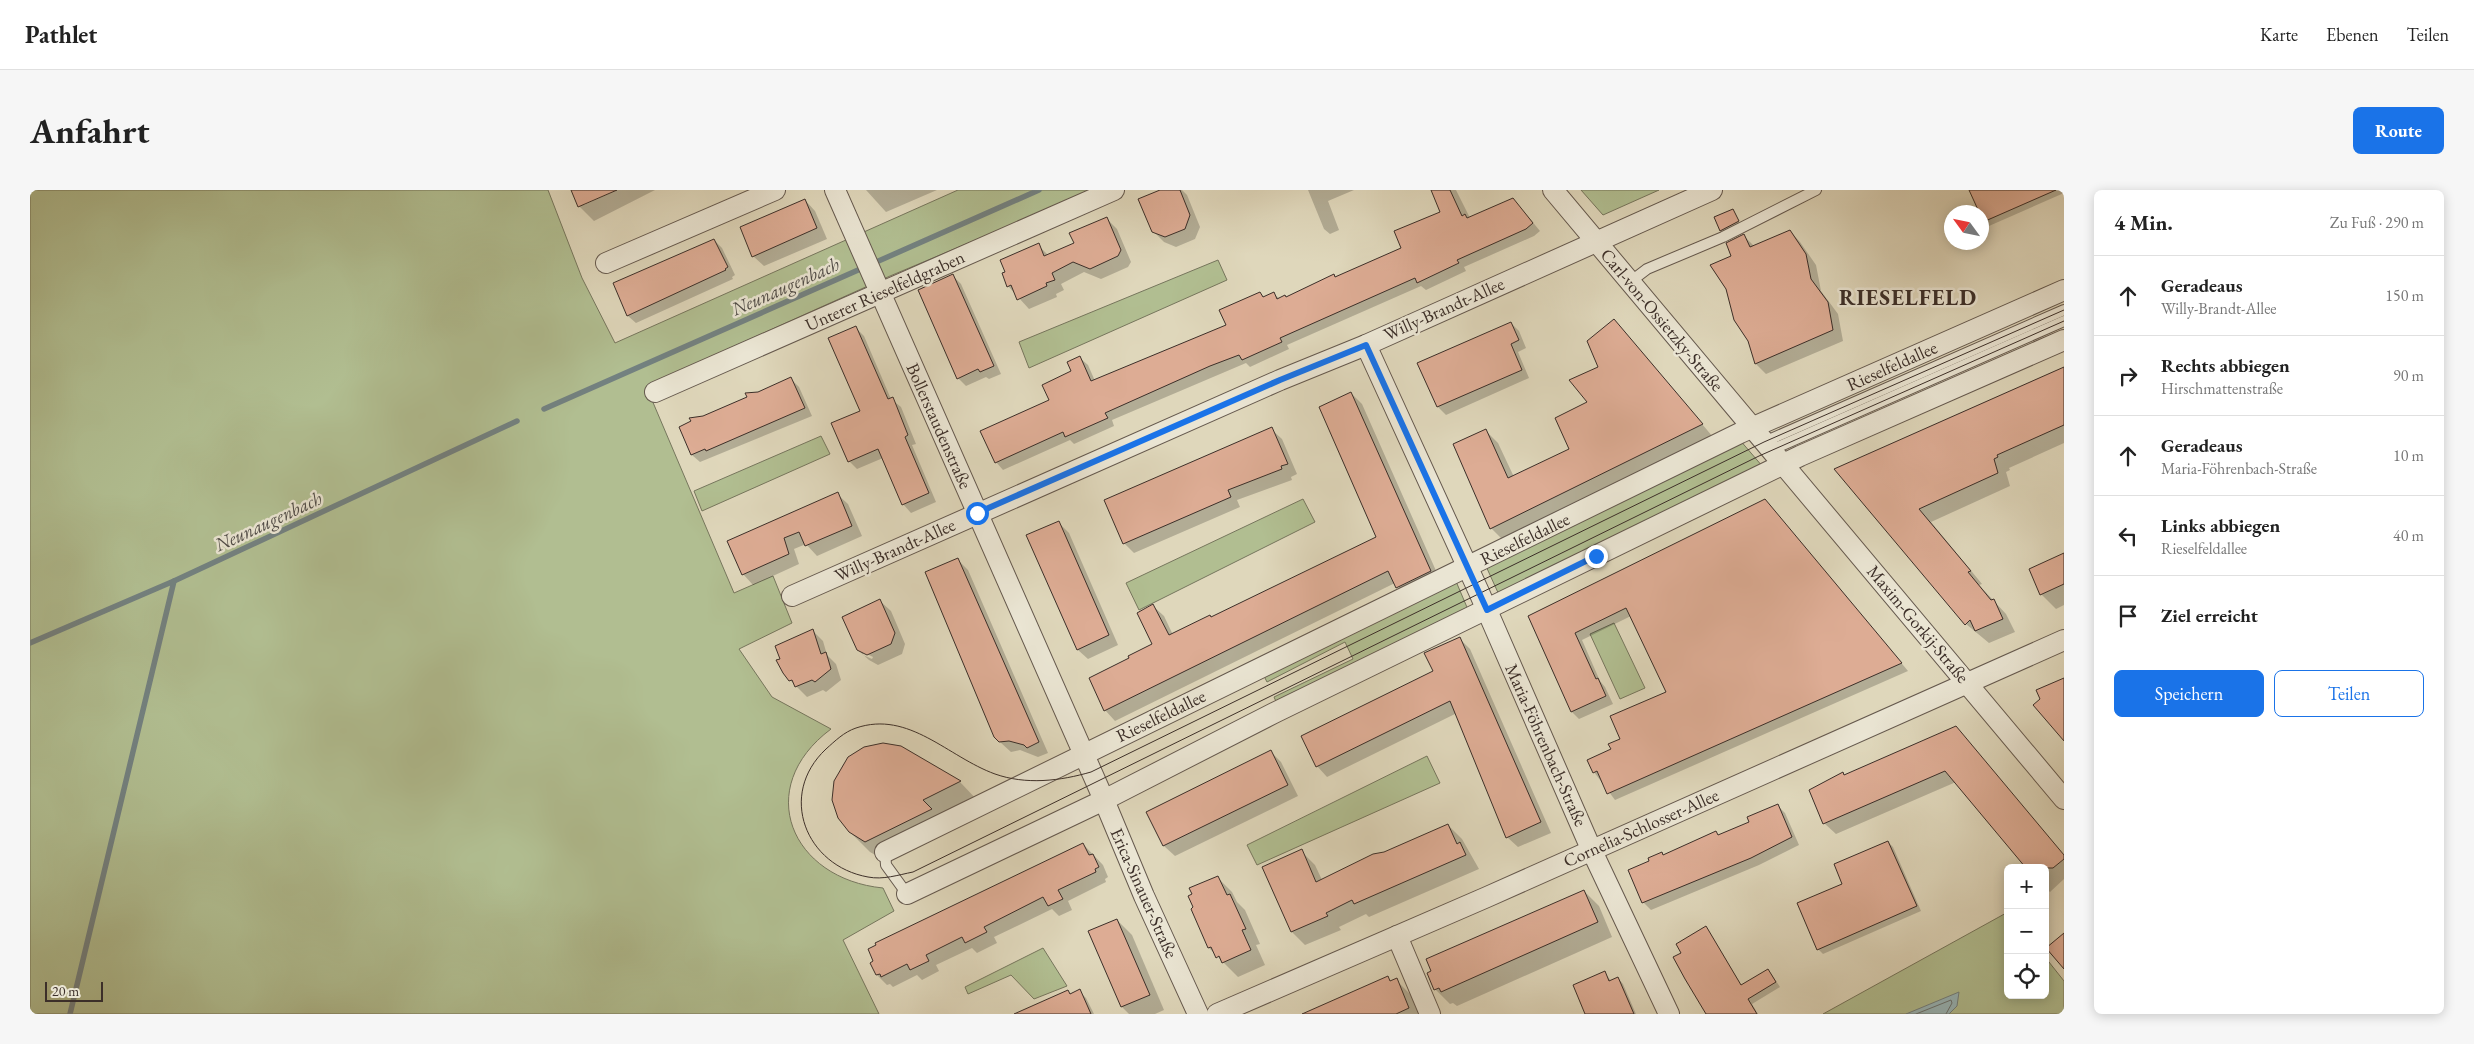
<!DOCTYPE html>
<html lang="de">
<head>
<meta charset="utf-8">
<style>
	:root { --surface:#fff; --page:#f6f6f6; --text:#222; --muted:#767676; --line:#e0e0e0; --accent:#1a73e8 }
	body { margin:0; font-family:"EB Garamond",serif; background:var(--page); color:var(--text) }
	.controls { position:absolute; right:15px; bottom:15px; display:grid; overflow:hidden; border-radius:8px; box-shadow:0 2px 12px #0003 }
	.controls button { width:45px; height:45px; display:grid; place-items:center; padding:0; border:0; border-bottom:1px solid var(--line); background:var(--surface); color:var(--text); font:25px sans-serif }
	.compass { position:absolute; left:1914px; top:15px; width:45px; height:45px; border-radius:50%; background:var(--surface); box-shadow:0 2px 12px #0003; rotate:303deg }
	.scale { position:absolute; left:15px; bottom:12px; width:58px; box-sizing:border-box; padding-left:5px; border:2px solid #3c2f29; border-top:0; font-size:14px; line-height:18px; white-space:nowrap; color:#3c2f29; -webkit-text-stroke:4px #eae5d3; paint-order:stroke }
	.stop { position:absolute; width:15px; height:15px; margin:-11px; border:4px solid #1a73e8; border-radius:50%; background:#fff }
	.stop.end { background:#1a73e8; border-color:#fff; box-shadow:0 1px 5px #0008 }
	.list { margin:0; padding:0; list-style:none }
	h2 { display:flex; justify-content:space-between; align-items:center; height:65px; margin:0; padding:0 20px; font-size:21px }
	h2 small { font-size:16px; font-weight:400; color:var(--muted) }
	.list li { display:grid; grid-template-columns:32px 1fr auto; gap:15px; align-items:center; box-sizing:border-box; height:80px; padding:0 20px; border-top:1px solid var(--line) }
	.list b { display:block; font-size:19px; white-space:nowrap }
	.list p { margin:0; font-size:16px; white-space:nowrap; color:var(--muted) }
	.list em { font-size:16px; font-style:normal; color:var(--muted) }
	.actions { display:flex; gap:10px; padding:15px 20px }
	.actions a { flex:1; padding:11px 0; border:1px solid var(--accent); border-radius:8px; text-align:center; font-size:18px; color:var(--accent) }
	.actions .main { background:var(--accent); color:#fff }
	.icon { flex:none; width:28px; height:28px; fill:none; stroke:currentColor; stroke-width:2; stroke-linecap:round; stroke-linejoin:round }
	.map { position:relative; flex:none; width:2034px; height:824px; overflow:hidden; border-radius:8px }
	header { display:flex; align-items:center; gap:30px; box-sizing:border-box; height:70px; padding:0 25px; background:var(--surface); border-bottom:1px solid var(--line) }
	header strong { font-size:24px }
	nav { display:flex; gap:28px; margin-inline-start:auto; font-size:18px }
	.intro { display:flex; align-items:center; justify-content:space-between; box-sizing:border-box; height:120px; padding:0 30px }
	h1 { margin:0; font-size:35px }
	.button { padding:12px 22px; border-radius:8px; background:var(--accent); color:#fff; font-size:18px; font-weight:700 }
	main { display:flex; gap:30px; padding:0 30px }
	aside { flex:1; background:var(--surface); border-radius:8px; box-shadow:0 2px 12px #0003 }
	.map>svg:first-child { display:block }
	.green { fill:#b1be91; stroke:#76765d }
	.water { fill:#98b7ba; stroke:#738180 }
	.shadow { fill:#0003; fill-rule:evenodd }
	.lines { fill:none; stroke-linecap:round; stroke-linejoin:round }
	.shore { stroke:#6a7372; stroke-width:1 }
	.stream { stroke:#738180; stroke-width:5.5 }
	.building { fill:#ddac94; stroke:#3c2f29 }
	.service-casing { stroke:#65594e; stroke-width:12 }
	.minor-casing { stroke:#65594e; stroke-width:22 }
	.service { stroke:#eae5d3; stroke-width:10 }
	.minor { stroke:#eae5d3; stroke-width:20 }
	.tram { stroke:#3c2f29; stroke-width:1 }
	.route { stroke:#1a73e8; stroke-width:6 }
	.labels { text-anchor:middle; stroke-width:5; stroke-linejoin:round; paint-order:stroke }
	.street-label { font-size:18px; fill:#3c2f29; stroke:#eae5d3 }
	.water-label { font-size:19px; font-style:italic; fill:#4e4a46; stroke:#eae5d3 }
	.district-label { font-size:22px; font-weight:bold; letter-spacing:1px; fill:#3c2f29; stroke:#eae5d3 }
</style>
</head>
<body>
<header>
<strong>Pathlet</strong>
<nav><a>Karte</a><a>Ebenen</a><a>Teilen</a></nav>
</header>
<div class="intro"><h1>Anfahrt</h1><a class="button">Route</a></div>
<main>
<div class="map">
<svg width="2034" height="824" viewBox="0 0 2034 824">
	<rect width="100%" height="100%" fill="#dfd7bb"/>
	<filter id="stains"><feTurbulence type="fractalNoise" baseFrequency=".004" numOctaves="4"/><feColorMatrix values="0 0 0 0 .2 0 0 0 0 .09 0 0 0 0 .02 0 0 0 .5 -.17"/></filter>
	<radialGradient id="worn" r=".72"><stop offset=".6" stop-color="#630" stop-opacity="0"/><stop offset="1" stop-color="#630" stop-opacity=".3"/></radialGradient>
	<g class="green">
		<path d="M0,0h518l34,88 33,65 343,-153h137l-205,86 -244,110 88,207 39,-17 19,47 -53,26 33,48 59,32c-79,59 -40,150 52,159l11,23 -51,29 36,74h-849z"/>
		<path d="M1551,0h78l-56,25z"/>
		<path d="M1188,70l9,20 -198,88 -10,-26z"/>
		<path d="M791,246l9,18 -128,57 -8,-20z"/>
		<path d="M1709,249l24,28 -263,130 -15,-33z"/>
		<path d="M1273,309l12,23 -176,88 -13,-27z"/>
		<path d="M1425,389l14,33 -191,94 -4,-9 79,-38 -8,-17 -78,40 -4,-8z"/>
		<path d="M1584,433l31,65 -25,11 -30,-65z"/>
		<path d="M1397,566l13,27 -183,82 -10,-20z"/>
		<path d="M1978,722v83h37v-38l19,24v33h-241z"/>
		<path d="M1013,758l24,38 -33,13 -23,-24 -43,19 -3,-7z"/>
	</g>
	<path class="water" d="M1929,802l-2,14 -8,8h-43z"/>
	<g class="shadow">
		<path d="M542,0h39l-27,12v3l33,-15h38l-61,31 -15,-15z"/>
		<path d="M836,0h71l-51,22z"/>
		<path d="M1133,0h19l5,5 13,32 -5,12 -19,8 -12,-5 -11,-11z"/>
		<path d="M1278,0h46l-26,11 11,29 -9,4 -6,-5z"/>
		<path d="M1407,0h19l14,28 50,-11 20,24 -6,5 -70,31 2,4 -40,19 -5,-4 -134,59 2,4 -39,18 -4,-4 -134,57 2,6 -40,18 -4,-4 -67,30 -7,-8 55,-61 22,-29 7,-14 8,7 7,16 133,-55 32,-33 5,5 9,-4 6,5 7,-1 116,-50 39,-35z"/>
		<path d="M1940,0h94v3l-75,33 -5,-5z"/>
		<path d="M775,10l10,11 12,28 -63,27 -11,-10z"/>
		<path d="M1703,21l7,13 -17,8 -2,-2z"/>
		<path d="M1076,28l11,11 14,33 -3,5 -27,12 -17,-7 -23,12 3,6 -8,4 1,3 -28,12 -21,-23 30,-41 11,11 26,-12z"/>
		<path d="M1760,41l10,11 16,23 5,26 17,23 5,27 -77,33 -10,-10 -24,-108 12,-20 11,11z"/>
		<path d="M684,50l8,8 13,27 -3,2 1,2 -97,44 -8,-7 -14,-32z"/>
		<path d="M923,86l8,8 40,90 -12,5 -3,-2 -20,9 -8,-8z"/>
		<path d="M1584,130l99,117 -210,103 -12,-12 -5,-97 12,12 16,34 57,-28 18,-46z"/>
		<path d="M1481,133l8,8 7,17 -8,4 11,26 -83,37 -8,-8z"/>
		<path d="M825,137l9,9 27,63 10,8 15,37 -4,1 24,57 -25,11 -8,-9 -20,-46 -26,11 -8,-8 13,-50z"/>
		<path d="M2034,178v75l-55,25 1,2 -4,2 4,14 -79,36 51,62 -3,1 27,29 9,18 -26,11 -23,-19 -130,-155z"/>
		<path d="M761,189l8,8 13,29 -112,46 -8,-7 -12,-28z"/>
		<path d="M1321,203l11,11 79,178 -33,16 -13,-15 -280,138 -10,-11 26,-51 23,-15 -1,-38 11,10 9,19 39,-17 166,-81z"/>
		<path d="M1241,239l11,10 15,35 -6,3 1,3 -55,20 3,7 -106,46 -10,-10z"/>
		<path d="M807,304l11,10 14,32 -45,20 -11,-12 -12,5 5,15 -46,21 -10,-11 -14,-32z"/>
		<path d="M1742,318l136,163 -293,129 -21,-28 28,-33 45,-46 -36,-77 -49,24 18,41 5,6 8,17 -34,15 -7,-7 -42,-96z"/>
		<path d="M1029,333l10,10 49,112 -30,14 -10,-9 -50,-114z"/>
		<path d="M2034,363v52l-8,4 -15,-15z"/>
		<path d="M928,370l10,10 80,183 -10,4 -18,-7 -9,2 -11,-10z"/>
		<path d="M850,411l11,10 14,33 -3,10 -24,11 -9,-5 -11,-10zM833,462l10,5 -1,2 -9,-4z"/>
		<path d="M783,441l10,10 4,14 9,9 5,16 -15,12 -3,-2 -16,7 -17,-17z"/>
		<path d="M1429,448l11,11 81,184 -33,14 -11,-10 -50,-124 -130,64 -10,-11 118,-94z"/>
		<path d="M1926,538l108,127v24l-14,13 -5,-5v-19l-89,-86 -120,52 -12,-11 19,-49 2,2z"/>
		<path d="M871,558l59,34 19,20 -93,59 -16,-9 -20,-20 -15,-51 8,-16 13,-13z"/>
		<path d="M1241,562l10,10 17,34 -123,60 -11,-10 -16,-34z"/>
		<path d="M1748,616l7,7 14,32 -40,20 -108,45 -8,-8 -13,-31 121,-49z"/>
		<path d="M1418,635l14,14 17,30 -110,48 -3,-3 -27,13 2,3 -36,15 -13,-13 9,-81 14,14 7,15z"/>
		<path d="M1858,652l5,5 28,64 -98,43 -5,-5 26,-65z"/>
		<path d="M1053,654l20,21 5,12 -3,2 1,3 -38,19 4,9 -13,6 -7,-7 -58,28 3,6 -20,10 -5,-5 -36,17 3,6 -17,9 -5,-5 -24,12 -3,-3 -3,1 -10,-10 -2,-14 2,-18z"/>
		<path d="M1187,687l15,15 5,10 8,8 15,34 -4,1 9,20 -27,12 -29,-29z"/>
		<path d="M1554,701l15,15 13,31 -155,69 -4,-3 -3,1 -15,-15z"/>
		<path d="M1087,730l15,15 32,75 -9,4h-26l-7,-7 -32,-75z"/>
		<path d="M1676,738l36,58 26,-16 4,5 8,12 -28,17 6,10h-50z"/>
		<path d="M1575,783l6,8 7,-3 5,6 13,30h-49z"/>
		<path d="M1358,788l4,4 4,-2 15,15 8,19h-114z"/>
		<path d="M1049,801l7,7 8,16h-66l40,-22 3,2z"/>
	</g>
	<g class="lines">
		<path class="shore" d="M1886,824l35,-14 1,3 -6,11"/>
		<g class="stream">
			<path d="M514,219l495,-219"/>
			<path d="M0,453l144,-62 343,-160"/>
			<path d="M40,824l104,-433"/>
		</g>
	</g>
	<g class="building">
		<path d="M541,0h46l-39,17z"/>
		<path d="M1130,0h20l10,25 -5,14 -20,8 -13,-5 -14,-33z"/>
		<path d="M1401,0h19l12,26 3,-2 2,4 46,-20 20,25 -7,6 -69,31 2,3 -42,20 -2,-5 -135,60 2,4 -40,18 -3,-5 -29,11 -105,47 3,5 -43,19 -2,-5 -68,31 -15,-32 69,-31 -7,-15 29,-14 -4,-9 13,-6 11,25 135,-56 -7,-15 41,-18 3,5 11,-5 3,7 8,-4 1,2 48,-23 1,3 66,-29 -7,-17 46,-19z"/>
		<path d="M1939,0h87l-73,32 -1,-10h-3z"/>
		<path d="M775,9l12,29 -65,29 -12,-30z"/>
		<path d="M1703,19l6,12 -19,10 -6,-14z"/>
		<path d="M1077,27l14,33 -3,6 -28,13 -17,-7 -21,11 3,7 -9,3 1,3 -30,14 -6,-15 -4,2 -5,-14 3,-1 -5,-12 39,-17 5,13 30,-13 -5,-10z"/>
		<path d="M1760,40l16,24 5,25 17,23 5,28 -78,34 -7,-23 -14,-21 -8,-31 -16,-24 21,-9 -5,-13 18,-9 6,13z"/>
		<path d="M684,49l14,28 -3,2 1,1 -99,46 -14,-33z"/>
		<path d="M923,84l41,92 -14,6 -2,-3 -21,10 -39,-89z"/>
		<path d="M1584,129l89,105 -213,105 -37,-85 33,-15 22,49 61,-29 -14,-31 32,-16 -18,-22 29,-13 -11,-26z"/>
		<path d="M1481,132l8,18 -8,4 11,26 -85,37 -20,-44z"/>
		<path d="M826,136l32,73 5,-2 15,38 -3,2 24,56 -27,12 -24,-56 -30,13 -17,-39 29,-12 -32,-73z"/>
		<path d="M2034,177v58l-67,30 1,2 -4,2 4,14 -79,36 52,62 -3,1 23,28 3,-1 9,20 -28,12 -5,-11 -5,5 -131,-156z"/>
		<path d="M761,187l14,31 -99,43 -1,-2 -14,6 -12,-28 12,-6 -2,-3 14,-2 44,-19 -2,-4 13,-1z"/>
		<path d="M1321,202l80,179 -35,17 -8,-17 -284,140 -15,-33 40,-20 -1,-2 24,-12 -15,-31 16,-9 16,31 41,-20 1,2 165,-80 -57,-130z"/>
		<path d="M1242,237l16,37 -7,2 1,3 -54,21 3,7 -108,47 -19,-44z"/>
		<path d="M808,302l14,34 -47,20 -6,-14 -15,6 5,16 -47,21 -15,-34z"/>
		<path d="M1735,309l137,164 -295,131 -10,-23 -4,2 -6,-13 24,-11 -3,-5 12,-5 -10,-23 56,-24 -40,-84 -51,25 21,46 2,-1 8,18 -35,16 -43,-96z"/>
		<path d="M1029,331l50,114 -32,15 -51,-115z"/>
		<path d="M2034,363v31l-24,11 -11,-26z"/>
		<path d="M928,368l81,184 -12,6 -3,-3 -15,-4 -10,1 -5,-5 -69,-165z"/>
		<path d="M850,409l15,34 -4,11 -24,11 -10,-5 -15,-33z"/>
		<path d="M783,439l8,25 5,-2 5,17 -16,13 -3,-2 -17,7 -3,-7 -3,1 -6,-8 -7,-13 4,-1 -5,-13z"/>
		<path d="M1430,447l81,185 -35,16 -56,-137 -134,66 -15,-31 132,-65 -9,-18z"/>
		<path d="M2034,488v63l-31,-36 7,-6 -4,-9z"/>
		<path d="M1926,536l108,129v4l-11,9h-27l-81,-97 -122,53 -14,-34 34,-18 1,3z"/>
		<path d="M853,553l18,3 60,35 -38,19 9,9 -67,33 -16,-10 -11,-14 -6,-18 2,-19 14,-24 16,-10z"/>
		<path d="M1241,560l17,35 -125,61 -17,-34z"/>
		<path d="M1748,614l14,33 -41,21 -109,45 -14,-33 21,-9 -1,-3 14,-6 1,3 53,-24 2,4 31,-13 -2,-5z"/>
		<path d="M1418,634l9,20 3,-2 6,13 -112,49 -2,-4 -26,13 2,3 -37,16 -29,-65 40,-18 14,33 57,-28 11,-2z"/>
		<path d="M1858,651l29,65 -100,44 -20,-47 45,-19 -8,-20z"/>
		<path d="M1053,653l6,12 4,-1 6,13 -4,2 1,3 -38,18 5,9 -15,7 -5,-9 -59,30 3,5 -22,11 -3,-6 -36,18 3,6 -19,9 -3,-6 -26,13 -1,-3 -4,1 -6,-12 3,-2 -5,-12 8,-4 -1,-2z"/>
		<path d="M1188,686l9,19 3,-1 16,35 -4,1 9,20 -29,13 -3,-7 -3,2 -5,-11 -3,1 -17,-39 2,-2 -5,-11 4,-2 -3,-6z"/>
		<path d="M1554,700l14,32 -157,70 -2,-4 -5,2 -7,-17 4,-2 -5,-12z"/>
		<path d="M1087,729l33,76 -29,12 -33,-76z"/>
		<path d="M1676,736l35,59 27,-16 8,13 -28,17 9,15h-51l-21,-35 -12,-22 8,-4 -5,-9z"/>
		<path d="M2034,743v36l-18,-21z"/>
		<path d="M1575,781l4,10 9,-4 16,37h-49l-12,-29z"/>
		<path d="M1358,786l2,5 7,-3 12,30 -13,6h-94z"/>
		<path d="M1050,799l11,25h-77l54,-24 2,4z"/>
	</g>
	<g class="lines">
		<g class="service-casing">
			<g id="service">
				<path d="M1600,92l17,-13 76,-32 93,-47"/>
				<path d="M1734,252l300,-132"/>
				<path d="M1741,260l293,-129"/>
				<path d="M855,662l1,13 21,29"/>
			</g>
		</g>
		<g class="minor-casing">
			<g id="minor">
				<path d="M805,0l269,610 40,96 54,118"/>
				<path d="M1523,0l511,609"/>
				<path d="M576,73l169,-73"/>
				<path d="M1336,155l113,247 113,259 77,163"/>
				<path d="M625,202l459,-202"/>
				<path d="M762,406l488,-216 86,-35 346,-155"/>
				<path d="M855,662l855,-419 324,-143"/>
				<path d="M877,704l197,-94 170,-87 526,-257 264,-116"/>
				<path d="M1367,746l33,78"/>
				<path d="M1187,824l270,-117 577,-257"/>
			</g>
		</g>
		<use href="#service" class="service"/>
		<use href="#minor" class="minor"/>
		<path class="tram" d="M2034,120l-300,132 -673,330c-31,9 -65,13 -96,2 -47,-17 -86,-64 -139,-46 -12,4 -21,13 -30,21 -49,46 -20,117 42,128 15,3 30,-2 45,-5l846,-416 305,-135"/>
	</g>
	<g class="lines">
		<path class="route" d="M947,323l303,-133 86,-35 121,265 109,-54"/>
	</g>
	<g class="labels">
		<g class="street-label">
			<text transform="translate(855 101) rotate(-24)" y="6">Unterer Rieselfeldgraben</text>
			<text transform="translate(1414 119) rotate(-24)" y="6">Willy-Brandt-Allee</text>
			<text transform="translate(1632 130) rotate(50)" y="6">Carl-von-Ossietzky-Straße</text>
			<text transform="translate(1862 176) rotate(-24)" y="6">Rieselfeldallee</text>
			<text transform="translate(909 236) rotate(66)" y="6">Bollerstaudenstraße</text>
			<text transform="translate(1495 349) rotate(-26)" y="6">Rieselfeldallee</text>
			<text transform="translate(865 360) rotate(-24)" y="6">Willy-Brandt-Allee</text>
			<text transform="translate(1888 434) rotate(50)" y="6">Maxim-Gorkij-Straße</text>
			<text transform="translate(1131 526) rotate(-26)" y="6">Rieselfeldallee</text>
			<text transform="translate(1516 555) rotate(66)" y="6">Maria-Föhrenbach-Straße</text>
			<text transform="translate(1611 638) rotate(-24)" y="6">Cornelia-Schlosser-Allee</text>
			<text transform="translate(1114 703) rotate(66)" y="6">Erica-Sinauer-Straße</text>
		</g>
		<g class="water-label">
			<text transform="translate(755 96) rotate(-24)" y="7">Neunaugenbach</text>
			<text transform="translate(238 331) rotate(-25)" y="7">Neunaugenbach</text>
		</g>
		<g class="district-label">
			<text x="1878" y="115">RIESELFELD</text>
		</g>
	</g>
	<rect width="100%" height="100%" filter="url(#stains)"/>
	<rect width="100%" height="100%" fill="url(#worn)"/>
</svg>
<div class="controls">
<button>+</button>
<button>−</button>
<button><svg class="icon" aria-label="locate" viewBox="0 0 24 24"><circle cx="12" cy="12" r="6"/><path d="M12 2v4M12 18v4M2 12h4M18 12h4"/></svg></button>
</div>
<svg class="compass" viewBox="-18 -18 36 36"><path d="M0-13l5 13h-10z" fill="#e53935"/><path d="M0 13l5-13h-10z" fill="#767676"/></svg>
<div class="scale">20 m</div>
<div class="stop" style="left:947px;top:323px"></div>
<div class="stop end" style="left:1566px;top:366px"></div>
</div>
<aside>
<h2>4 Min.<small>Zu Fuß · 290 m</small></h2>
<ul class="list">
<li><svg class="icon" aria-label="ahead" viewBox="0 0 24 24"><path d="M12 20V5M6 11l6-6 6 6"/></svg><div><b>Geradeaus</b><p>Willy-Brandt-Allee</p></div><em>150 m</em></li>
<li><svg class="icon" aria-label="right" viewBox="0 0 24 24"><path d="M7 20v-9h11M14 6l5 5-5 5"/></svg><div><b>Rechts abbiegen</b><p>Hirschmattenstraße</p></div><em>90 m</em></li>
<li><svg class="icon" aria-label="ahead" viewBox="0 0 24 24"><path d="M12 20V5M6 11l6-6 6 6"/></svg><div><b>Geradeaus</b><p>Maria-Föhrenbach-Straße</p></div><em>10 m</em></li>
<li><svg class="icon" aria-label="left" viewBox="0 0 24 24"><path d="M17 20v-9H6M10 6l-5 5 5 5"/></svg><div><b>Links abbiegen</b><p>Rieselfeldallee</p></div><em>40 m</em></li>
<li><svg class="icon" aria-label="arrive" viewBox="0 0 24 24"><path d="M6 21V4h12l-3 4 3 4H6"/></svg><div><b>Ziel erreicht</b></div></li>
</ul>
<div class="actions"><a class="main">Speichern</a><a>Teilen</a></div>
</aside>
</main>
</body>
</html>
